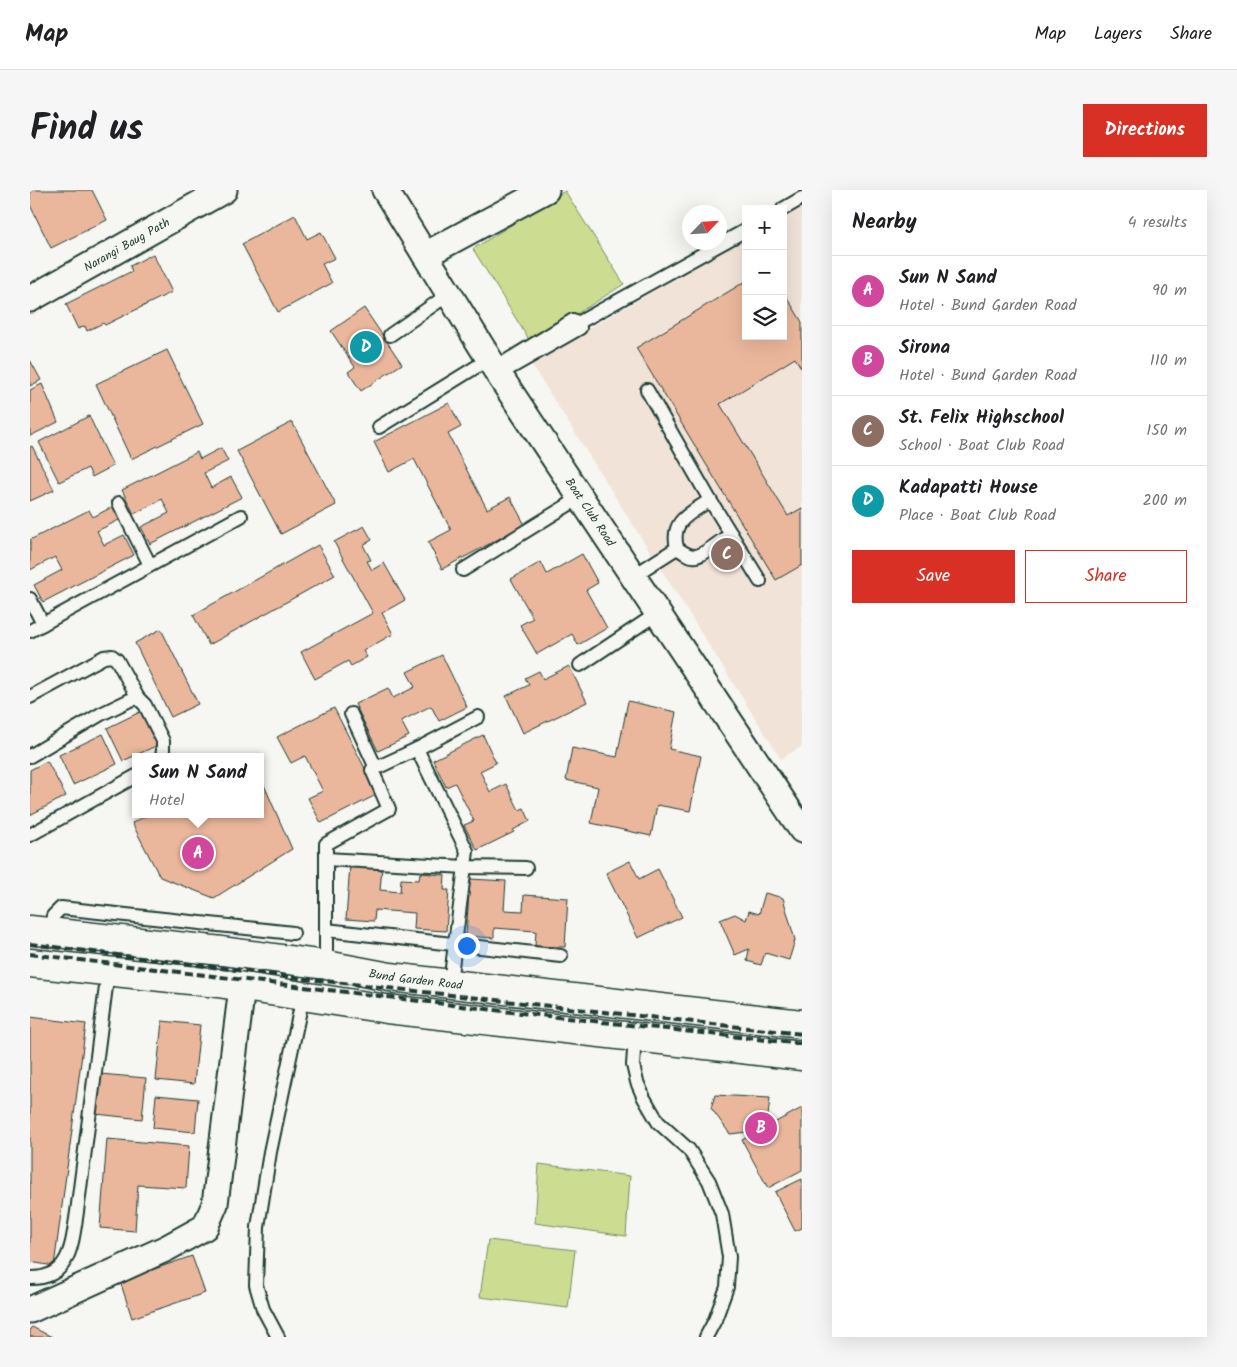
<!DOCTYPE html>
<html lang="en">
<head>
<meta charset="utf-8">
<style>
	:root { --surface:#fff; --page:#f6f6f6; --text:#202124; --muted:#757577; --line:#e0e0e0; --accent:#d93025 }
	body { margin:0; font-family:Kalam,sans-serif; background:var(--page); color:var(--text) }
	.controls { position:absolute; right:15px; top:15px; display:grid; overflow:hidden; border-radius:0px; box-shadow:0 5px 20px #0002 }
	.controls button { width:45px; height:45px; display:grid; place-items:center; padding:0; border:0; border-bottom:1px solid var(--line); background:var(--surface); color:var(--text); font:25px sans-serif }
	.compass { position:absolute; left:652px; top:15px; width:45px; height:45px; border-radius:50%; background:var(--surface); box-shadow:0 5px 20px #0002; rotate:65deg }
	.you { position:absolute; left:436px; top:755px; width:18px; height:18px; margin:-12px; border:4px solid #fff; border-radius:50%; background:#1a73e8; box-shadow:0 0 0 8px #1a73e833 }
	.badge { display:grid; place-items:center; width:32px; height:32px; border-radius:50%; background:var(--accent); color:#fff; font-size:16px; font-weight:700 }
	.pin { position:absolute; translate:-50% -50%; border:2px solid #fff; box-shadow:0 1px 5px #0006 }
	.popup { position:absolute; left:102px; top:563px; width:132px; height:65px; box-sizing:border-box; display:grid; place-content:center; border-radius:0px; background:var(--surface); filter:drop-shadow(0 1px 4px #0005); font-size:16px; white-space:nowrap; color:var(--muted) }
	.popup b { font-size:19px; color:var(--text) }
	.popup::after { content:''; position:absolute; left:50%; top:100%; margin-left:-10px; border:10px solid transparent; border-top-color:var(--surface) }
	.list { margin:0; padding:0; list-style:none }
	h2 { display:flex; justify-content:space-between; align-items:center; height:65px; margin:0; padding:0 20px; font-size:21px }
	h2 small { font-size:16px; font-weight:400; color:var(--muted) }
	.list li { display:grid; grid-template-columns:32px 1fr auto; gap:15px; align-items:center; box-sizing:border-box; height:70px; padding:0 20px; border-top:1px solid var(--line) }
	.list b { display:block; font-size:19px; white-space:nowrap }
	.list p { margin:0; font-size:16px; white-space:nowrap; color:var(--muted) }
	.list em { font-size:16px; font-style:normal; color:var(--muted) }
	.actions { display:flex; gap:10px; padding:15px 20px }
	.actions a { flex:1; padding:11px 0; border:1px solid var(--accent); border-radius:0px; text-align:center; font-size:18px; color:var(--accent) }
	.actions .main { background:var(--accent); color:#fff }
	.icon { flex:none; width:28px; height:28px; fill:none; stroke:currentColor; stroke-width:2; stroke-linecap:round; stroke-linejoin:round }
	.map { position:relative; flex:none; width:772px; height:1147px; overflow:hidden; border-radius:0px }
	header { display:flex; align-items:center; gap:30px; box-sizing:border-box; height:70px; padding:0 25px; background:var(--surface); border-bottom:1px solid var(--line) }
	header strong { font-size:24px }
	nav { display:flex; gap:28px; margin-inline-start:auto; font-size:18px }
	.intro { display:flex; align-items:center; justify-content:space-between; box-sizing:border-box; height:120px; padding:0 30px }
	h1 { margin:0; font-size:35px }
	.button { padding:12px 22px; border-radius:0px; background:var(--accent); color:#fff; font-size:18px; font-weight:700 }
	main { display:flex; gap:30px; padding:0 30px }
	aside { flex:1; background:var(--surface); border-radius:0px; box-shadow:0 5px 20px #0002 }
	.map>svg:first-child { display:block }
	.built { fill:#f2e3d8 }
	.green { fill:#ccdd91; stroke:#768d62 }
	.building { fill:#eab79c; stroke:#1f3d34 }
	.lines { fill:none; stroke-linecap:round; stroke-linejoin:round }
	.service-casing { stroke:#1f3d34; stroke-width:16 }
	.minor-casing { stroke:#1f3d34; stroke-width:29 }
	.trunk-casing { stroke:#1f3d34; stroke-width:31 }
	.service { stroke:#f6f6f2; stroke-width:12 }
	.minor { stroke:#f6f6f2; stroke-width:25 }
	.trunk { stroke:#f6f6f2; stroke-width:28 }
	.rail { stroke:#1f3d34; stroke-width:4; stroke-dasharray:8 4; stroke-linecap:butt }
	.labels { text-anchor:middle; stroke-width:4; stroke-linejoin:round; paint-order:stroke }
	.street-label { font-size:12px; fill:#1f3d34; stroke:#f6f6f2 }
</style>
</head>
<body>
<header>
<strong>Map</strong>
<nav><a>Map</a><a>Layers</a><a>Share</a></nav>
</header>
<div class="intro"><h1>Find us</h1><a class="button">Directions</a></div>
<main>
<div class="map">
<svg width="772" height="1147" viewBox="0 0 772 1147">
	<rect width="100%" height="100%" fill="#f6f6f2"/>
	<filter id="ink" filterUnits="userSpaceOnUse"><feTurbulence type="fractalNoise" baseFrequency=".02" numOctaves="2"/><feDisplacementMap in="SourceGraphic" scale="10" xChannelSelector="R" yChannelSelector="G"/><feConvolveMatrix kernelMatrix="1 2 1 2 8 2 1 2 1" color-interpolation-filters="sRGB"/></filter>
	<g filter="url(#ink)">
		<path class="built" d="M772,16v540l-21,13 -251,-397 216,-124v98h37v-119z"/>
		<g class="green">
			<path d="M535,1l59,93 -93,59 -58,-94z"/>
			<path d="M509,974l91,12 -4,60 -91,-13z"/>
			<path d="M458,1050l87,10 -7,58 -88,-11z"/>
		</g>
		<g class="building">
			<path d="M5,0h57l15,30 -56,28 -21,-43v-12z"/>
			<path d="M265,25l12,24 14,-7 14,26 -13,6 10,19 -54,29 -36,-68z"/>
			<path d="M123,64l19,38 -67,33 -2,-2 -16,8 -2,-5 -7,3 -12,-25 66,-33 -2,-5z"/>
			<path d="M716,91v55h37v-45l19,31v47l-7,-11 -75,46 68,112 14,-8v57l-26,15 -140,-232z"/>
			<path d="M334,118l38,56 -41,27 -13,-19 7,-5 -24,-36z"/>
			<path d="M137,160l36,74 -72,35 -35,-75z"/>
			<path d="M0,170l11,20 -11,6z"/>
			<path d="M12,194l16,38 -28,14v-46z"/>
			<path d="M419,213l12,24 -13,7 39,75 23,-12 15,28 -83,44 -14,-27 23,-12 -37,-71 -25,13 -15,-30z"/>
			<path d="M59,226l24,50 -21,11 -4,-9 -29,14 -20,-40z"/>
			<path d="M262,232l44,83 -55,29 -44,-83z"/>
			<path d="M2,256l22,44 -24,11v-54z"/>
			<path d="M191,258l7,13 -24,12 7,15 20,-11 11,20 -92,47 -9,-17 28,-14 -7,-14 -28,15 -12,-24 75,-38 3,7z"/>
			<path d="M84,316l7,13 -24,12 7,14 20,-10 10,20 -91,47 -9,-17 28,-15 -7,-13 -25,13v-30l59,-30 4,7z"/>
			<path d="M334,336l8,14 -9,5 8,15 -4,1 5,9 12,-7 21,37 -23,13 11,21 -30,17 4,6 -16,9 -3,-5 -33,18 -14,-27 72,-39 -39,-71z"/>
			<path d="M288,355l17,30 -126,70 -16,-30z"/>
			<path d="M552,364l16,29 -12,7 21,38 -29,17 -6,-11 -35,20 -17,-29 13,-7 -22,-39 30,-17 6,12z"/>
			<path d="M131,439l37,75 -27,13 -36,-74z"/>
			<path d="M412,465l25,52 -28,14 -8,-15 -30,15 8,15 -31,15 -23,-47 33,-16 5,10 22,-11 -8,-15z"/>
			<path d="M539,476l18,36 -64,31 -17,-37 23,-11 -4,-7 14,-7 4,8z"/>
			<path d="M598,511l48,11 -7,37 32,7 -11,55 -33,-6 -6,31 -60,-13 7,-36 -32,-7 6,-32 45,9z"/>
			<path d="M304,518l44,86 -57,29 -13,-25 15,-7 -18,-35 -14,7 -14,-26z"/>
			<path d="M112,521l16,34 -35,16 -16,-33z"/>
			<path d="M73,544l14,30 -44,21 -14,-30z"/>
			<path d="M453,545l13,28 -16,8 10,21 16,-8 13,26 5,-2 6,13 -17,9 1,2 -37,18 -13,-25 10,-4 -19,-38 -9,4 -13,-27z"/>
			<path d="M17,571l19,35 -36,19v-45z"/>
			<path d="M230,586l32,73 -78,49 -54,-21 -28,-54 18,-9h110z"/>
			<path d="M600,671l9,18 19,-10 24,48 -44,21 -32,-65z"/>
			<path d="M320,675l32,3 -2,22 20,2 1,-13 18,1 1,-7 25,2 -1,15h5l-3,41 -32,-2 1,-16 -40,-3 -1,11 -28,-2z"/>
			<path d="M440,689l36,2 -2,29 19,1 1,-16 44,3 -3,49 -30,-1 1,-15 -42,-3v10l-28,-2z"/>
			<path d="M735,703l18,5 12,42 -6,20 -24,-7 -4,12 -14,-4 2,-12 -14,6 -15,-35 15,-6 11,6 3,-9 10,3z"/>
			<path d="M0,827l56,7 -32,242 -24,-4z"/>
			<path d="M132,831l38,4 -6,59 -38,-4z"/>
			<path d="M70,884l46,4 -4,41 -46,-5z"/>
			<path d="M126,905l42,4 -3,33 -42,-4z"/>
			<path d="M685,905l55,3 -2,18 -21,16 -17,2 -19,-26z"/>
			<path d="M772,918v62l-34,18 -26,-48z"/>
			<path d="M77,949l82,7 -3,42 -48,-3 -3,46 -35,-3z"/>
			<path d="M772,989v49l-7,3 -20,-39z"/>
			<path d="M162,1066l13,37 -73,25 -12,-37z"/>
			<path d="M2,1137l20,10h-22v-8z"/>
		</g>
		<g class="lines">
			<g class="service-casing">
				<g id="service">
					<path d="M753,19l19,-11"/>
					<path d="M360,145l59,-41"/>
					<path d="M465,178l78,-48 5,3 168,-93"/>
					<path d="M480,178l70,-40 -2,-5"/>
					<path d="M349,237l110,-68"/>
					<path d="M680,310l50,81"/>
					<path d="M89,313l31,62"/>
					<path d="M647,358c6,4 12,9 19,8 8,-1 27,-17 35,-22"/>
					<path d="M433,380l118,-73"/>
					<path d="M603,386l44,-28c-7,-28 13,-34 33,-48l-63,-110"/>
					<path d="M0,409l13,25"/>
					<path d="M0,441l211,-115"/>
					<path d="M550,475l78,-52"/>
					<path d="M0,507l74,-40 8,-1 5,4 21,38 7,7 18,36v9l-1,7"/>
					<path d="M321,524l25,54"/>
					<path d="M387,559l61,-32"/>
					<path d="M0,566l71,-42 29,-14 8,-2"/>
					<path d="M0,645l106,-59"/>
					<path d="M296,669l139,8 61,1"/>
					<path d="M296,740l235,26"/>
					<path d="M20,742l3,-16 8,-8 232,25"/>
					<path d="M296,775v-121l63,-35 -17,-39 45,-21 50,102 -17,132"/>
					<path d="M605,847l-2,28 4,17 7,16 14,24 31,28 20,31 13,33 7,43 -2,30 -12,33 -9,17"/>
					<path d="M0,1088c41,1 42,-35 47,-66l31,-241"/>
					<path d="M248,1147l-15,-28 -7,-24 2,-58 12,-75 33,-156"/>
				</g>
			</g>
			<g class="minor-casing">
				<g id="minor">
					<path id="s1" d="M355,0l114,185 303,455"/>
					<path d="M395,65l121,-65"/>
					<path id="s2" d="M0,109l194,-109"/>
					<path d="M0,1120l137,-62 38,-21 10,-23 27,-217"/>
				</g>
			</g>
			<g class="trunk-casing">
				<g id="trunk">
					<path id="s3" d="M0,740l192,21 104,14 64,12 412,47"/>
					<path d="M0,773l188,20 169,26 415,47"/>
				</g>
			</g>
			<use href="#service" class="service"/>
			<use href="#minor" class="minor"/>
			<use href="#trunk" class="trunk"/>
			<g class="rail">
				<path d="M0,754l277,35 495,55"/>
				<path d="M0,764l473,57 299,33"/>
			</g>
		</g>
	</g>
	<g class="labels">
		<g class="street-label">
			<text dy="4" stroke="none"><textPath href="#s2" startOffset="111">Narangi Baug Path</textPath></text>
			<text dy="4" stroke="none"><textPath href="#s1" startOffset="382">Boat Club Road</textPath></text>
			<text dy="4" stroke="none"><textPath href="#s3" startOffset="389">Bund Garden Road</textPath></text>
		</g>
	</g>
</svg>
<div class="controls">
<button>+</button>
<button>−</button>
<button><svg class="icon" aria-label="layers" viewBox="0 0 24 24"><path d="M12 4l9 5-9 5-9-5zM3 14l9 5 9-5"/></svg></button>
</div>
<svg class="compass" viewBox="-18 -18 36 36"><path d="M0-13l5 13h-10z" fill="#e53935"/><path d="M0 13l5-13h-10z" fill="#757577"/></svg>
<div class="you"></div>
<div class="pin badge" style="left:168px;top:663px;background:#d1479c">A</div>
<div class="popup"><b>Sun N Sand</b>Hotel</div>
<div class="pin badge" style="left:731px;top:938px;background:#d1479c">B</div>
<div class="pin badge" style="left:697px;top:364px;background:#8d6e63">C</div>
<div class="pin badge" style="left:336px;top:157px;background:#0f9aa8">D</div>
</div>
<aside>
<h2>Nearby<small>4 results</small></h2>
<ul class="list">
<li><span class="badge" style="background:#d1479c">A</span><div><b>Sun N Sand</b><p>Hotel · Bund Garden Road</p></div><em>90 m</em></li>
<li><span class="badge" style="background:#d1479c">B</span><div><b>Sirona</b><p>Hotel · Bund Garden Road</p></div><em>110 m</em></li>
<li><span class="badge" style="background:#8d6e63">C</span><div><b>St. Felix Highschool</b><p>School · Boat Club Road</p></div><em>150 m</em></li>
<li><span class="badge" style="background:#0f9aa8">D</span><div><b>Kadapatti House</b><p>Place · Boat Club Road</p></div><em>200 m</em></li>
</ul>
<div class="actions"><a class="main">Save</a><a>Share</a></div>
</aside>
</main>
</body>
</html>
